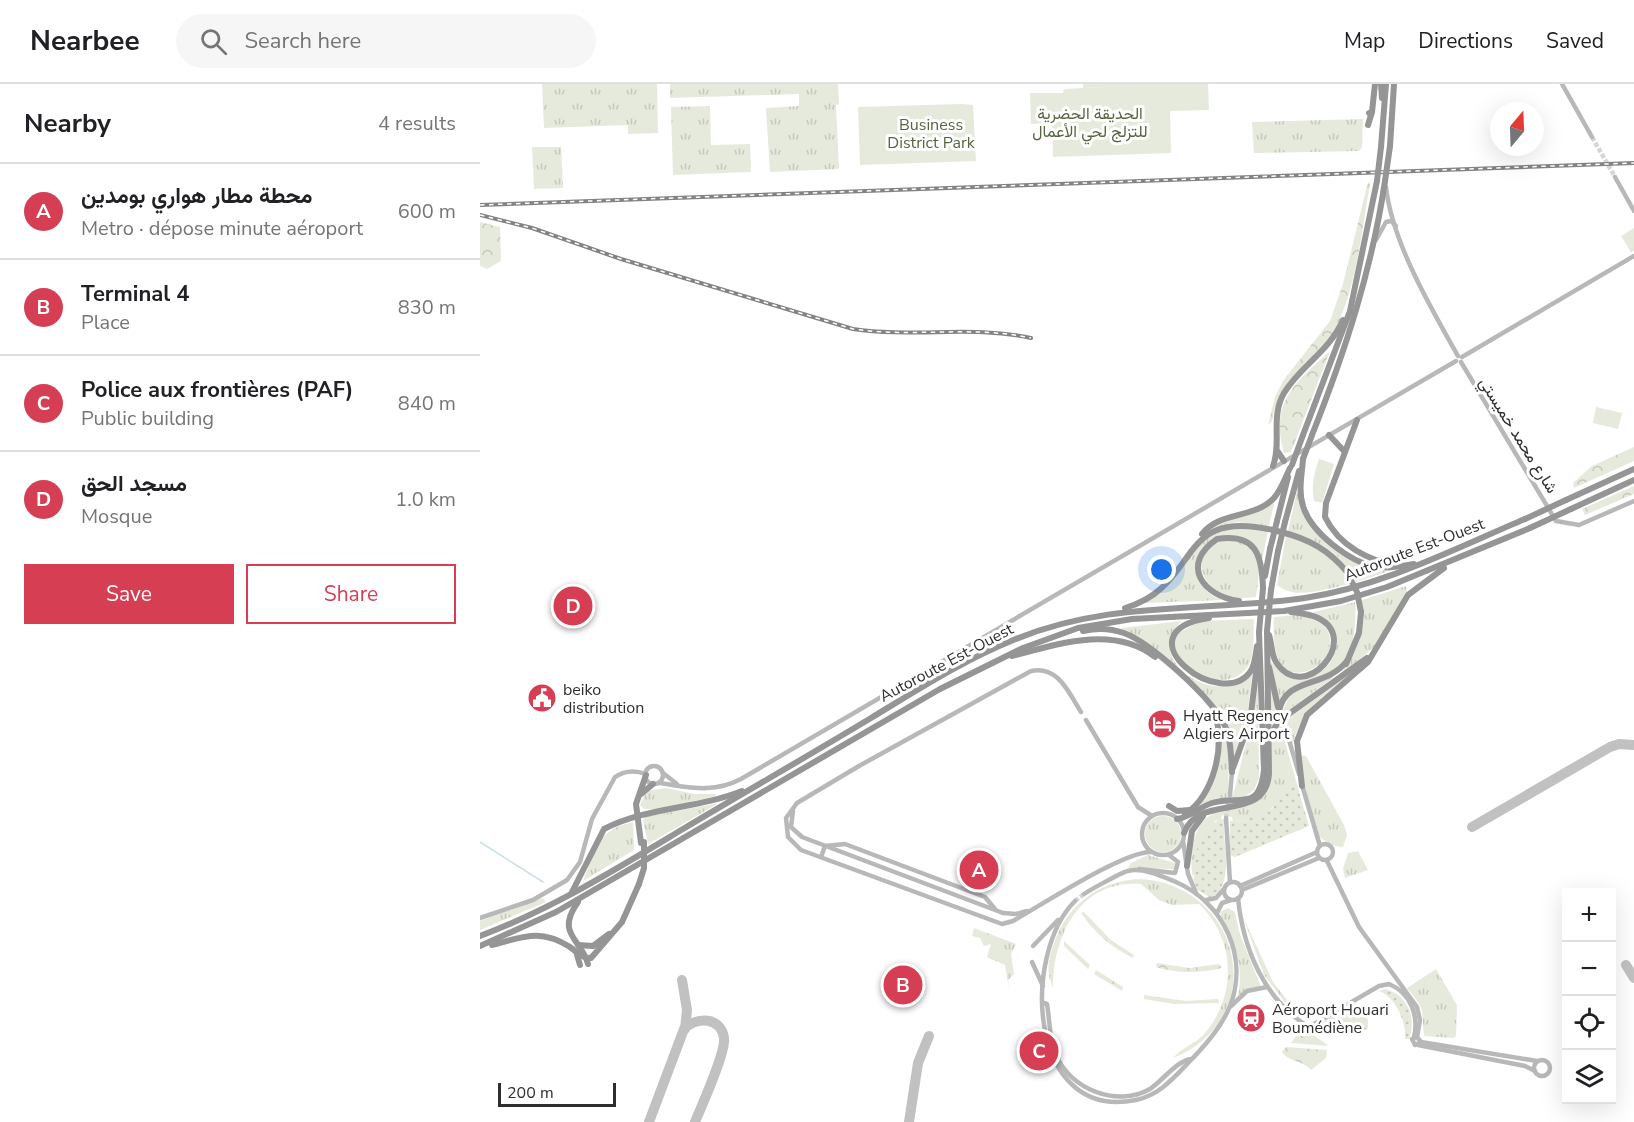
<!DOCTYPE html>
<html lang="en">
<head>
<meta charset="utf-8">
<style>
	:root { --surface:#fff; --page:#f6f6f6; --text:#202124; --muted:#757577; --line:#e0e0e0; --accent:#d63e54 }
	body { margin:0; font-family:"Nunito Sans",Vazirmatn,sans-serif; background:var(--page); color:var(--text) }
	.controls { position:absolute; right:18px; bottom:18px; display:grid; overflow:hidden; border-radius:0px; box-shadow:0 6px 24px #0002 }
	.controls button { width:54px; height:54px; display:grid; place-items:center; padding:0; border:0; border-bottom:2px solid var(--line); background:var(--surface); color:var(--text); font:30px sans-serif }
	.compass { position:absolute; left:1010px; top:18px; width:54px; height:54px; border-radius:50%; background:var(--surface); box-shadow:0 6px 24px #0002; rotate:19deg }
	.scale { position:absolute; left:18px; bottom:15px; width:118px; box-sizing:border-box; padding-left:6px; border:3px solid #2e2e2e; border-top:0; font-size:16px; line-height:21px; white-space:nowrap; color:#2e2e2e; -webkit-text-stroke:4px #fff; paint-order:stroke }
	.you { position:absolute; left:682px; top:486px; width:21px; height:21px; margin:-15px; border:4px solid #fff; border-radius:50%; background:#1a73e8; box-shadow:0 0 0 9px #1a73e833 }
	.badge { display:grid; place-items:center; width:39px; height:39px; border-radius:50%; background:var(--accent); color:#fff; font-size:20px; font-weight:700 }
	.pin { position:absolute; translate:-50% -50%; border:3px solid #fff; box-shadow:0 2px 6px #0006 }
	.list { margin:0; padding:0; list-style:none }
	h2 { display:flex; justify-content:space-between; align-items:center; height:78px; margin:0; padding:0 24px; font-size:26px }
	h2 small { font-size:20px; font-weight:400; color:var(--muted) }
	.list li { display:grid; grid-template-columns:39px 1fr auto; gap:18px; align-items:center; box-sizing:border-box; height:96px; padding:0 24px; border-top:2px solid var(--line) }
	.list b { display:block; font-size:22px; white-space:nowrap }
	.list p { margin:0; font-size:20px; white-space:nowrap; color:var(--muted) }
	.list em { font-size:20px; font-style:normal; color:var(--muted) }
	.actions { display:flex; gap:12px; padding:18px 24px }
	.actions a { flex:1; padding:14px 0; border:2px solid var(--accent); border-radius:0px; text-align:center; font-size:21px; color:var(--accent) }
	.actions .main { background:var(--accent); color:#fff }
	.icon { flex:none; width:33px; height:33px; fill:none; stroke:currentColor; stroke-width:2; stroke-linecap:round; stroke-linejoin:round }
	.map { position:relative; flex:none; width:1154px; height:1038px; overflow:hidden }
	header { display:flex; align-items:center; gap:36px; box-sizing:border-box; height:84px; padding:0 30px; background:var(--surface); border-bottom:2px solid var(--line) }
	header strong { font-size:28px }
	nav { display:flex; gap:33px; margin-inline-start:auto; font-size:21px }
	.search { width:420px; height:54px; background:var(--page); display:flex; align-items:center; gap:15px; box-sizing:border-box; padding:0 21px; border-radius:33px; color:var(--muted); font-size:22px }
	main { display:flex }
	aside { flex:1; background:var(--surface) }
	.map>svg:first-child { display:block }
	.grass { fill:url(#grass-tufts) }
	.forest { fill:url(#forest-crowns) }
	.park { fill:#e5eadc }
	.garden { fill:url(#garden-dots) }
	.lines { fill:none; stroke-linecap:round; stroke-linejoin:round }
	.stream { stroke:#cadfe8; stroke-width:1.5 }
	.taxiway { stroke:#c1c1c1; stroke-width:10 }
	.secondary-tunnel { stroke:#d5d5d5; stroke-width:4.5; stroke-dasharray:4.5 2; stroke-linecap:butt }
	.secondary { stroke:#b8b8b8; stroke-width:4.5 }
	.highway { stroke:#959595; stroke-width:6 }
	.rail-casing { stroke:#838383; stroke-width:4 }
	.rail { stroke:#fff; stroke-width:1.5; stroke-dasharray:4.5; stroke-linecap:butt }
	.highway-bridge { stroke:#959595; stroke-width:6 }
	.labels { text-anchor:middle; stroke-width:6; stroke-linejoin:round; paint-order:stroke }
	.park-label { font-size:16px; fill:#54653f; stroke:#fff }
	.street-label { font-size:16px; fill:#2e2e2e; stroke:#fff }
	.poi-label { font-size:16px; fill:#2e2e2e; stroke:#fff; text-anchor:start }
</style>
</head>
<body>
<header>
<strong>Nearbee</strong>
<div class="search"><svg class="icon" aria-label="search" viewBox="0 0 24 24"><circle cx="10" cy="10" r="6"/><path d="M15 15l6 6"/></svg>Search here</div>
<nav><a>Map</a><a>Directions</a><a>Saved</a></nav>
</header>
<main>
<aside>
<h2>Nearby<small>4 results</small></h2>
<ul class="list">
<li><span class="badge">A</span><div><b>محطة مطار هواري بومدين</b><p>Metro · dépose minute aéroport</p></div><em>600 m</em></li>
<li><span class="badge">B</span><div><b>Terminal 4</b><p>Place</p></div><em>830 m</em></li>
<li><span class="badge">C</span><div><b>Police aux frontières (PAF)</b><p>Public building</p></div><em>840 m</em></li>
<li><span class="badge">D</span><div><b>مسجد الحق</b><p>Mosque</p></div><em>1.0 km</em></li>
</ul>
<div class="actions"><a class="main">Save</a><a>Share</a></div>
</aside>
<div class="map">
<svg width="1154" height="1038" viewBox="0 0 1154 1038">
	<defs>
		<pattern id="grass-tufts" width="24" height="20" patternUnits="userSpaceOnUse" patternTransform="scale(1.5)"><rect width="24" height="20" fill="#e5eadc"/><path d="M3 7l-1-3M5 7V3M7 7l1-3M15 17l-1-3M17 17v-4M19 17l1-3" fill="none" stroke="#c5c9bd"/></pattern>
		<pattern id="forest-crowns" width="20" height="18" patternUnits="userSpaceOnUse" patternTransform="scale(1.5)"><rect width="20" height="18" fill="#e5eadc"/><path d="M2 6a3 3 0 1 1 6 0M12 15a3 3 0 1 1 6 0" fill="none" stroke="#c5c9bd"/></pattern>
		<pattern id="garden-dots" width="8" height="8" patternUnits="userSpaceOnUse" patternTransform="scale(1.5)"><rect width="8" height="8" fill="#e5eadc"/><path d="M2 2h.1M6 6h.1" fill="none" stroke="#c5c9bd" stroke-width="1.8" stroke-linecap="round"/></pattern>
	</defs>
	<rect width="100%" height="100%" fill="#fff"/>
	<g class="grass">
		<path d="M62,0h115l1,49 -30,1v-9l-84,3z"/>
		<path d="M190,0h168l1,20 -3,1 3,64 -69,3 -4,-64 33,-2v-12l-129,4z"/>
		<path d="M603,0h86v1l-86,3z"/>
		<path d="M230,22l1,39 39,-1 1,28 -78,3 -2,-68z"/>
		<path d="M883,35l-1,28 -3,4 -105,2 -2,-31z"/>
		<path d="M52,63h29l2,41 -29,1z"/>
		<path d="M817,407l5,18 31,37 53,26 -30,10c-14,-29 -38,-42 -68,-51z"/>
		<path d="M795,416l-6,26 -32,-4 -25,6c21,-12 44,-12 63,-28z"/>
		<path d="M755,443l33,4 -6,29c-9,-30 -43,-32 -61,-9 -2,23 -5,40 21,49l-78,3 21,-13 31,-42 13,-13z"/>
		<path d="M806,452c28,8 51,21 64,48 -23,4 -54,17 -73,1z"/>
		<path d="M758,456c26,16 22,29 18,57 -8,0 -20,3 -28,0 -26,-7 -40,-45 -9,-55 5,-2 13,-2 19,-2z"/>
		<path d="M926,502l1,6 -34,56 -32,27c12,-24 22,-47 21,-75z"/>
		<path d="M875,518c2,21 -1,56 -21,69 -20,12 -41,9 -55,31l-9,-41c49,47 95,-25 44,-47v-2z"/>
		<path d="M816,531c29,5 41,15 30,46 -45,31 -55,-5 -52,-44z"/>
		<path d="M774,535c-1,13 1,30 -4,43 -9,21 -35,22 -54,12 -7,-4 -14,-14 -21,-19v-20l26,-14z"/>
		<path d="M702,537c-38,34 21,78 54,62 7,-3 12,-10 17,-15l-6,50 -13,38 -2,-20 -17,-30 -94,-78z"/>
		<path d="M870,589l1,2c-25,20 -52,36 -58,70l-4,-16 -7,2 14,50c-14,11 -12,14 -22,25 -7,8 -31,16 -41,16l-1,-5 -10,-2 -1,5 -6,1 -22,55 3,13c-8,-19 -7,-65 17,-75 17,-7 31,-2 46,-16l10,-59 11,-14z"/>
		<path d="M854,593l-52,38 -14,17 2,-49 7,29 6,-2 8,-18z"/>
		<path d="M776,600h2l1,94 -5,12 -11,8h-27l-16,10 17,-47 2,-39 10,28 -1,44 5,1 18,-71z"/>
		<path d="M820,671l6,1 38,69 3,10 -4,12c-8,0 -21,-6 -26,-13l-13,-49z"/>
		<path d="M186,704l29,6h20l1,2 -56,13h-16l-4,-4 6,-14z"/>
		<path d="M239,719l-71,41 -5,-23 2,-4z"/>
		<circle cx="683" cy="750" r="18"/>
		<path d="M153,738l1,28 -51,31c13,-31 13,-51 50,-59z"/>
		<path d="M878,767l10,19 -23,8 -2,-9 5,-16z"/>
		<path d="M668,771l27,8v6l-47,-1 3,-5z"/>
		<path d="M661,795c102,7 130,140 32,179 8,-10 24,-15 32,-25 32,-38 31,-94 -6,-129l-27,1 -13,-5 -18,-16c-61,-5 -88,52 -88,103 -7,-12 -5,-28 0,-41 13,-40 45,-66 88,-67z"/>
		<path d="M63,814l3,4 -66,28v-9z"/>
		<path d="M748,824l7,4 4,20 22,55 -23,9c7,-35 -6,-54 -18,-84z"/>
		<path d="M763,833l30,65 17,22 -2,2 -24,-31z"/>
		<path d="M494,844l42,16 -5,10 3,20 -6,6 1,9 -4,-24 -18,-8 4,-13 -7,2 -4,-8 -8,-2z"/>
		<path d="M956,885l21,36 -1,31 -2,2 -30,-2c-3,-29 3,-24 -17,-48z"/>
	</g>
	<g class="forest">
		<path d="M888,98l2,2c-8,46 -14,103 -34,144 -19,39 -56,44 -64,93l-4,4 7,-28 8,-16 47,-60 13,-37z"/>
		<path d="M0,138l20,5 1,34 -14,8 -7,-3z"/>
		<path d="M1154,144v23l-3,1 -10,-16z"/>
		<path d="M850,267l-39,101 -7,1c-15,-51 12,-71 46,-102z"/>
		<path d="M1154,363v14l-60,27 -1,-5 19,-17z"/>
		<path d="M1154,402v8l-49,21 -3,-6z"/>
		<path d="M604,828l27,28 23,15 -1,3c-22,-11 -38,-25 -52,-45z"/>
		<path d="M584,857l26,24 -2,4 -24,-23z"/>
		<path d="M677,879l33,5 29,-4 3,4c-22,5 -45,6 -66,-1z"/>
		<path d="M616,886l27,17 -1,4 -28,-17z"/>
		<path d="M664,911l42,6 32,-2 1,4 -45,1 -30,-5z"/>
		<path d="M822,943l27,19 -38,-3z"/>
		<path d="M806,963l41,3 -1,8 -15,12c-8,-10 -23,-8 -29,-18z"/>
	</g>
	<g class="park">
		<path d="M689,0h39l1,26 -39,1 1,42 -118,4 -1,-34 -21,1 -1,-31h33l1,-4z"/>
		<path d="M481,20l12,1 3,56 -116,4 -2,-58z"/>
		<path d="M1116,323l26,6 -4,16 -25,-6z"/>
		<path d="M839,375l15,5 -12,39 -8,-2c-3,-16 0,-27 5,-42z"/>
	</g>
	<g class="garden">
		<path d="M816,697l13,45 -74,31 -5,-2v-34l9,1 34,-14 9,-16z"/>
		<path d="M744,735c-2,25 12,65 -13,79l-15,-9c-6,-22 1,-65 28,-70z"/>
		<path d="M905,905c23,5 32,30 24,50h-4c2,-16 -10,-43 -26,-48z"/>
		<path d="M877,919l11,17v8l-3,2 -36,-3 -9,-4z"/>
	</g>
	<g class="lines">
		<path class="stream" d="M0,758l63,40"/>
		<g class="taxiway">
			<path d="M992,743l138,-80 9,-3 15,1"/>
			<path d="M1146,881l8,13"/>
			<path d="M202,896l5,30 -2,19"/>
			<path d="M169,1038l35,-93c13,-13 37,-12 40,9 2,14 -22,67 -29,84"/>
			<path d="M429,1038l9,-59 11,-27"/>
		</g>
		<g class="secondary-tunnel">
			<path d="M1112,53l23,40"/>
			<path d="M799,627l7,19"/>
			<path d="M746,734l3,-20"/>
			<path d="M595,817l9,-7"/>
		</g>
		<g class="secondary">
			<path d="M1082,0l30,53"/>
			<path d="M1135,93l19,34"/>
			<path d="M906,103c6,55 45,121 72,169"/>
			<path d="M896,156l10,-18 5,-1 5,5"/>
			<path d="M982,273l172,-101"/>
			<path d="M981,278l95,159 23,4 55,-24"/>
			<path d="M601,628c-12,-19 -23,-47 -50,-41l-172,95 -62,37 -11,15 2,19 13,13 201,74 11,-3c27,-15 112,-71 139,-69"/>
			<path d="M606,636l52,87 14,9"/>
			<path d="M806,646l13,44"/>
			<circle cx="174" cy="691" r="9"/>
			<path d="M183,689l14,11"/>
			<path d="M179,699c30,4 53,11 82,-4l715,-418"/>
			<path d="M822,701l18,61"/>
			<path d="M750,711l2,-23"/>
			<path d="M313,727l-2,16 11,10 201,76 13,1 11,-3"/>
			<circle cx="683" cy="750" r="21"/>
			<path d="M746,734l4,64"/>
			<path d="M703,757l5,33 8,19"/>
			<circle cx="845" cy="768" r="8"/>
			<path d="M341,773l4,-11 20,-2 140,53 10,12"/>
			<path d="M847,777l32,66 58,80 3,13 -3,17 4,5 -6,3 -3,-6 5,-2"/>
			<path d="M659,785l36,4 3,-11 -9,-7"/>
			<circle cx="753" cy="807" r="9"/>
			<path d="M760,802l77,-34"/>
			<path d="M762,806l77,-32"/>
			<path d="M758,814c5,50 26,102 71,129l70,-41 10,-2c22,9 30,32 25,53"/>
			<path d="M726,816l10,-2 7,-8"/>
			<path d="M595,817c-54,54 -47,221 61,199 25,-5 40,-25 57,-42 14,-15 29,-32 37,-52 19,-49 -6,-103 -54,-124 -12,-5 -34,-15 -48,-11 -6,1 -38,19 -44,23"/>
			<path d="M737,829l5,-10 9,-3"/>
			<path d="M0,834l53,-18 34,-20 13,-18 12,-43 23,-42c10,-7 20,-7 31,-3"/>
			<path d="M553,862l25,-26"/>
			<path d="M552,878l11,24"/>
			<path d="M564,919l3,1c3,17 2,35 9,51 14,34 61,53 94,34 12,-8 28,-29 41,-30"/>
			<path d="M751,922l16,-15 20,-4"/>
			<path d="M941,958l116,19"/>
			<path d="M938,961l107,21 10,5"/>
			<circle cx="1062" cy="984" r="8"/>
		</g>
		<g class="highway">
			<path d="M901,0l1,14"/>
			<path d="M889,29l3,-1 3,-28"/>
			<path d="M888,41l4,-13"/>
			<path d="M910,62l4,-62"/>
			<path d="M901,63l5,-63"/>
			<path d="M877,336l-31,83 -1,14c14,29 44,44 74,49"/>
			<path d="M823,351l47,-124 27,-130"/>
			<path d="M832,351c33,-83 60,-166 73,-254"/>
			<path d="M849,351l15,16"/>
			<path d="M798,368l6,9"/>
			<path d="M823,375c-1,15 -5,32 0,47 8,27 47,56 73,61 12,2 26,-1 38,-3"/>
			<path d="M793,382c9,-23 -3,-49 11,-73 17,-28 45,-41 59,-73"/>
			<path d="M1086,416l68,-31"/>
			<path d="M1091,425l63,-29"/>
			<path d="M797,437l11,-44"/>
			<path d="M805,438l14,-51"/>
			<path d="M722,450c18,-23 52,-15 72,-36 7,-8 11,-20 16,-30"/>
			<path d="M785,492l5,-27"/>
			<path d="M791,506l7,-39"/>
			<path d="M759,517c-37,-5 -59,-37 -22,-62 39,-6 45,16 46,49"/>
			<path d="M645,524c80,-24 47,-105 156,-76 28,7 48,18 66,40"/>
			<path d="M729,534c-93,14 15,99 43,51 3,-7 4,-16 5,-23"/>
			<path d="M603,547c13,-3 27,-3 41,2 27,10 89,66 101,93 6,14 6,30 7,46"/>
			<path d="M789,551c3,9 2,19 7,27 28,44 86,-23 42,-44 -8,-4 -19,-5 -27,-6"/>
			<path d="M532,572c45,-12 102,-31 143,1"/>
			<path d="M866,580l13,-31 2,-21"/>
			<path d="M789,583l9,40"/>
			<path d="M799,627c7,-35 46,-22 68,-50"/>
			<path d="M790,651l9,-14 88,-63"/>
			<path d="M753,684l17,-47 7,-56"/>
			<path d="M822,702l-5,-45 10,-26 61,-53 40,-67 36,-27"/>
			<path d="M161,710l12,-10"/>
			<path d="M689,722l8,5 13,-1"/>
			<path d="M705,730c28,-16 42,-71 29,-101"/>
			<path d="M697,735c14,-2 22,-12 35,-16 26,-9 47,11 52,-33l-5,-138"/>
			<path d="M704,749c15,-41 81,-9 85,-59l-2,-143"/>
			<path d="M161,759l-5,-39 10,-29"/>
			<path d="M707,782l5,-35 11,-15"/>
			<path d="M92,808l32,-63c42,-22 93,-20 138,-38"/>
			<path d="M98,818c-23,32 3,36 10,62"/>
			<path d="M0,852c72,-27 138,-68 203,-107 62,-37 125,-73 188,-111 45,-27 91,-57 140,-77 95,-41 194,-29 294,-43 78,-12 149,-49 220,-79"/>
			<path d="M12,861c31,-8 48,-17 78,2 7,5 13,12 21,11l31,-36 17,-38"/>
			<path d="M98,861l15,1 16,-12"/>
			<path d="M0,862l76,-34 384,-223 83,-41 55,-20 54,-9 152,-8 57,-10 46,-14 143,-59"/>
			<path d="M97,871l3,10"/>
		</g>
		<g class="rail-casing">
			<g id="rail">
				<path d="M0,121l1154,-42"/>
				<path d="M0,131l52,13 89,31 232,70c60,9 119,-4 178,9"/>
			</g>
		</g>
		<use href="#rail" class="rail"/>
		<g class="highway-bridge">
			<path d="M897,97l4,-34"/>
			<path d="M905,97l5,-35"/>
			<path d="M823,375l9,-24"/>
			<path d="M812,381l11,-30"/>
			<path d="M1045,435l41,-19"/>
			<path d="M1050,444l41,-19"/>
			<path d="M790,465l7,-28"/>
			<path d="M798,467l7,-29"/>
			<path d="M867,488l10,20 4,20"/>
			<path d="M787,547l4,-41"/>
			<path d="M779,548l4,-44"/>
			<path d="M159,800l5,-16v-26"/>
		</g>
	</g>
	<defs>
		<g id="civic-disc" transform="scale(1.5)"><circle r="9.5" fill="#d63e54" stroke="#fff"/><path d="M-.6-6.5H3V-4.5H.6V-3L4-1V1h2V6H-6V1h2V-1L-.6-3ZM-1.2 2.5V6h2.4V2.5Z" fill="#fff"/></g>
		<g id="hotel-disc" transform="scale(1.5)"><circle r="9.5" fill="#d63e54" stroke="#fff"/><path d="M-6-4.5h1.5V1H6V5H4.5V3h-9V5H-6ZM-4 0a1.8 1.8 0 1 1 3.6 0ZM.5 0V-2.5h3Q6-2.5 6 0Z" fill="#fff"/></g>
		<g id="station-disc" transform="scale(1.5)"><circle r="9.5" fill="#d63e54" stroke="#fff"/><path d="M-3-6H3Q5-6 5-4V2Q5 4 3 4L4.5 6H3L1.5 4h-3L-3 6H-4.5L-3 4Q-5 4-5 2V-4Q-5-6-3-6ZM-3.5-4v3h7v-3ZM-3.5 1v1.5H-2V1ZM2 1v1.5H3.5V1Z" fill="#fff"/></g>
	</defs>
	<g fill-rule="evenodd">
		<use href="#civic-disc" x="62" y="614"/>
		<use href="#hotel-disc" x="682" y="640"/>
		<use href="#station-disc" x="771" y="934"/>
	</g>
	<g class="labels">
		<g class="park-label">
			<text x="610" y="35">الحديقة الحضرية<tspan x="610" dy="18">للتزلج لحي الأعمال</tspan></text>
			<text x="451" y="46">Business<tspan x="451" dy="18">District Park</tspan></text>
		</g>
		<g class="street-label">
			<text transform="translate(1039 351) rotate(58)" y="6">شارع محمد خميستي</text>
			<text transform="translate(934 465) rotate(-21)" y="6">Autoroute Est-Ouest</text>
			<text transform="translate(466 578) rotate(-28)" y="6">Autoroute Est-Ouest</text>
		</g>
		<g class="poi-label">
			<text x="83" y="611">beiko<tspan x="83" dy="18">distribution</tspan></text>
			<text x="703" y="637">Hyatt Regency<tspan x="703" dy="18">Algiers Airport</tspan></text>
			<text x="792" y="931">Aéroport Houari<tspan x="792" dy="18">Boumédiène</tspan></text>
		</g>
	</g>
</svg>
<div class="controls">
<button>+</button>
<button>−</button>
<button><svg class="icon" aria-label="locate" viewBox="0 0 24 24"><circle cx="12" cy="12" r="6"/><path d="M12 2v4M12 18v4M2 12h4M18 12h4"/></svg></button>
<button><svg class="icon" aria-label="layers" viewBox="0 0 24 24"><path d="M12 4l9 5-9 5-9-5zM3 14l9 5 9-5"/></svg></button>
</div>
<svg class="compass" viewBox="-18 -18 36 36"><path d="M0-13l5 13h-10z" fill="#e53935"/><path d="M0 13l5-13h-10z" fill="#757577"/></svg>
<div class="scale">200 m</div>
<div class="you"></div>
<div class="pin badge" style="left:499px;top:786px">A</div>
<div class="pin badge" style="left:423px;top:901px">B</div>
<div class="pin badge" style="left:559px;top:967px">C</div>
<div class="pin badge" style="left:93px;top:522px">D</div>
</div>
</main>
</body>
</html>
